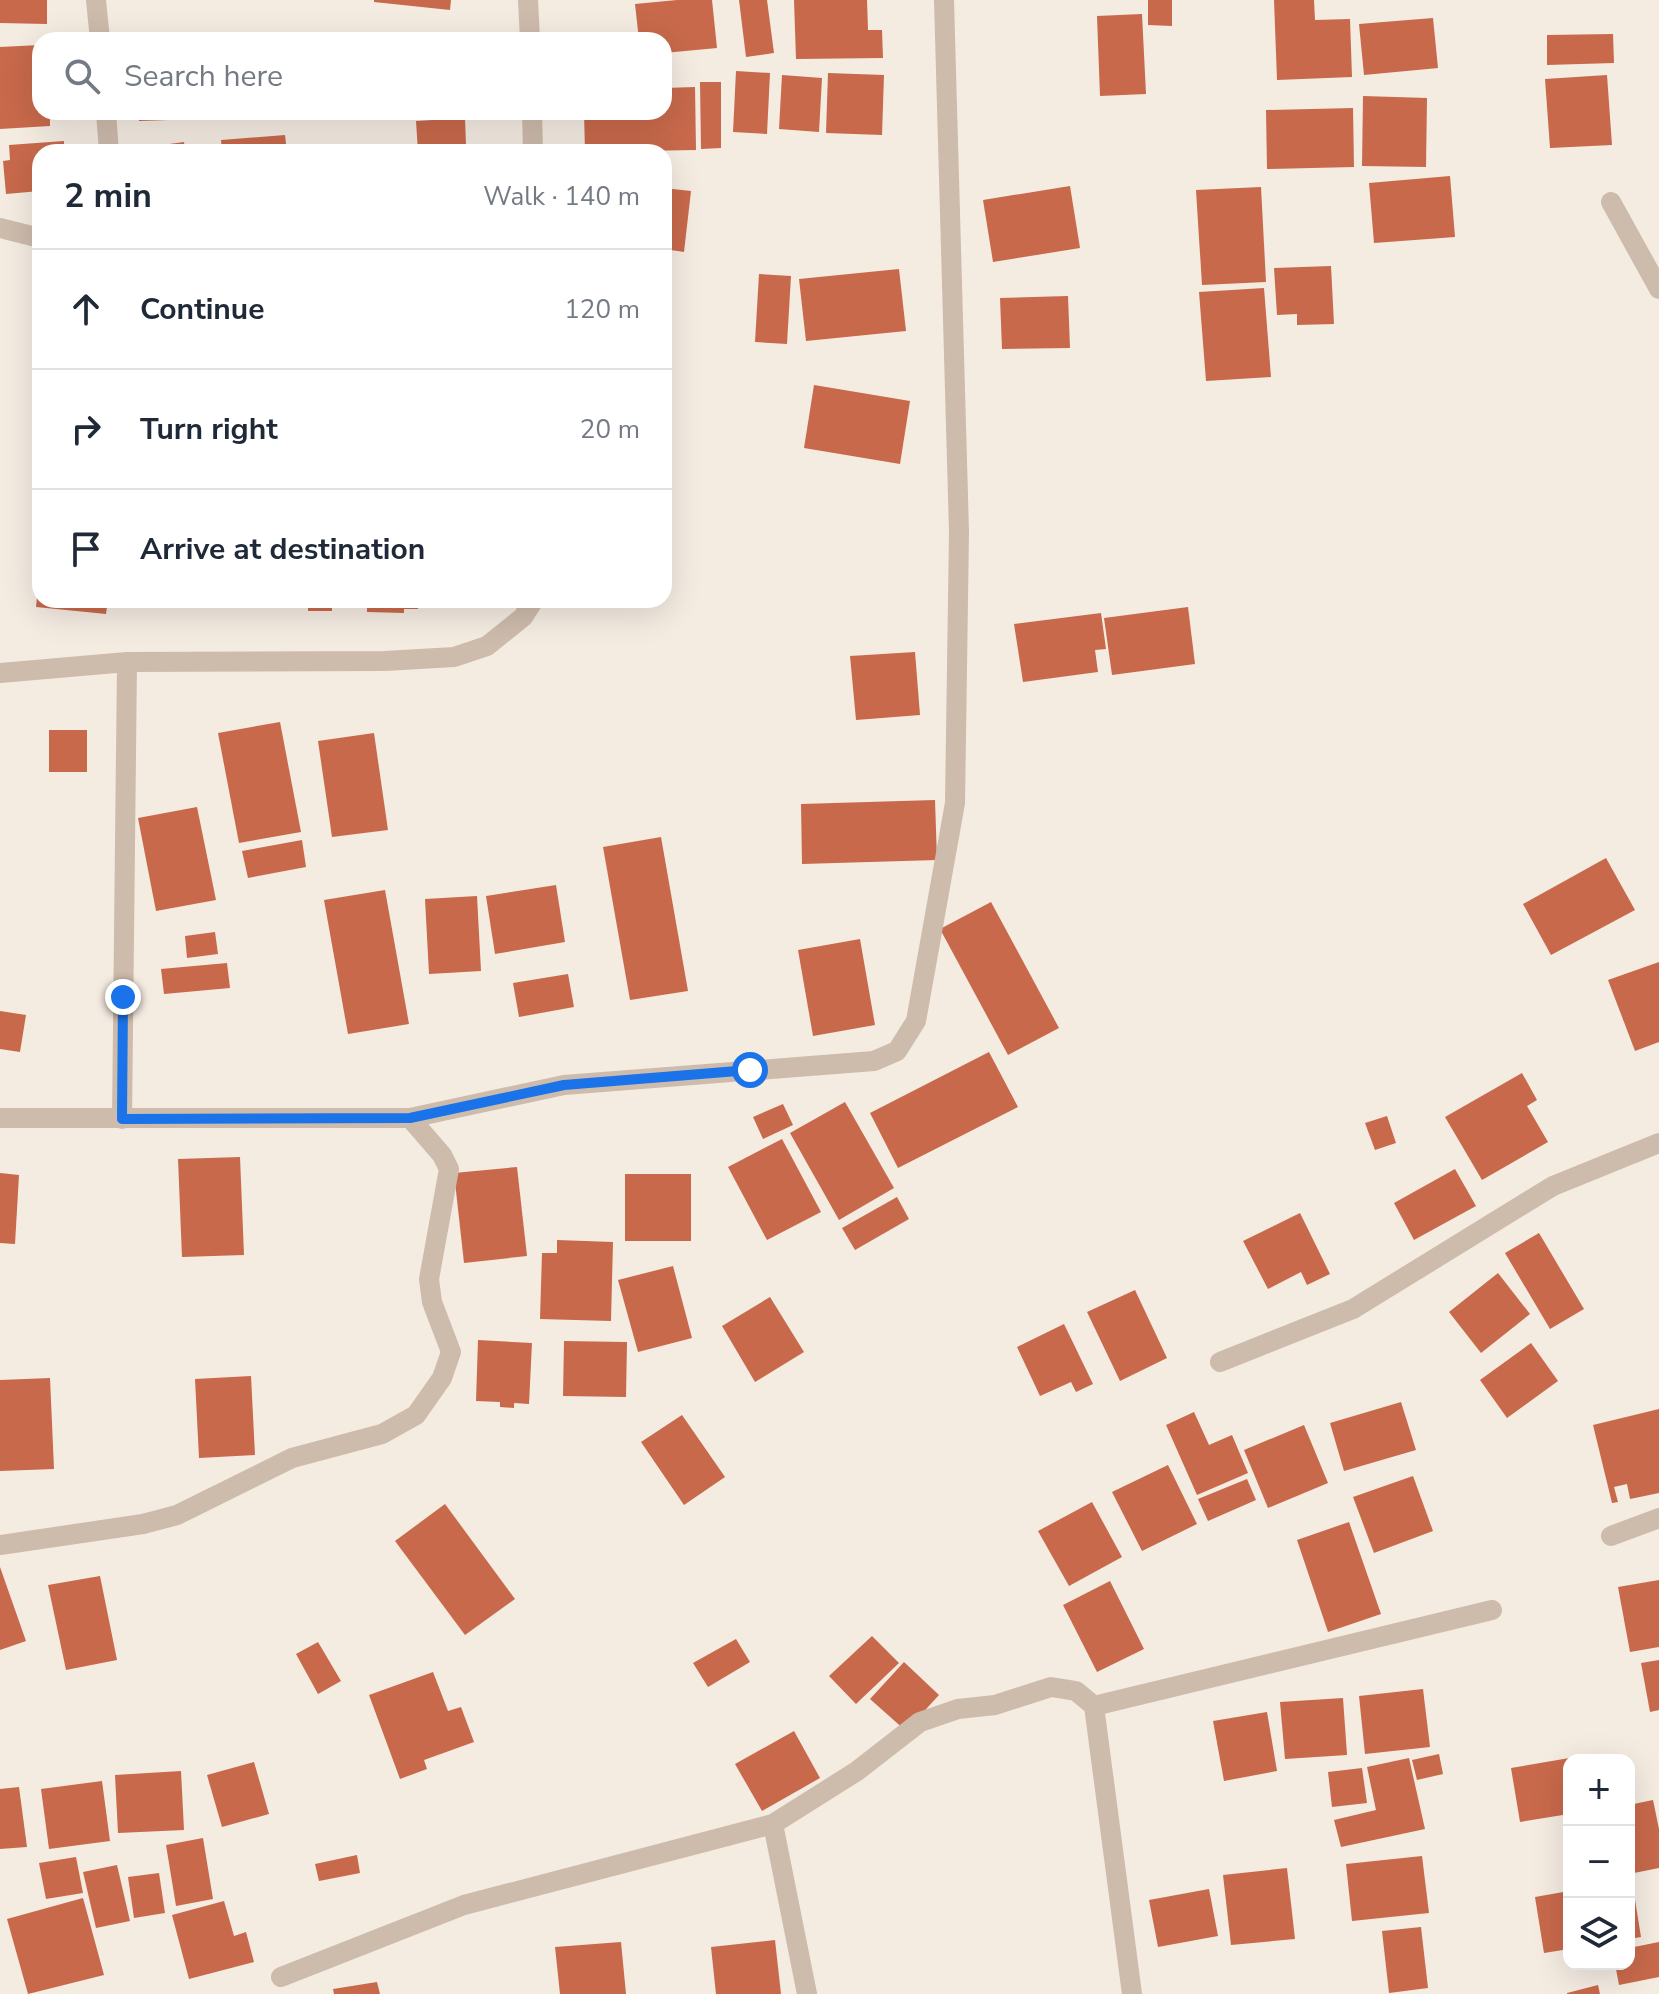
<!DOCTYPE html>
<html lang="en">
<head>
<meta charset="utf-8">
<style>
	:root { --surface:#fff; --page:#f2f2f3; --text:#1f2937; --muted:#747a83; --line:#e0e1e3 }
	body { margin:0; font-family:"Nunito Sans",sans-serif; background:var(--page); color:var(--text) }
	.controls { position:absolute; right:24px; bottom:24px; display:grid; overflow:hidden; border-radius:16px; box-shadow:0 8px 32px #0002 }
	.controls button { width:72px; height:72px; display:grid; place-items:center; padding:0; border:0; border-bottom:2px solid var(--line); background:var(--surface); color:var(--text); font:40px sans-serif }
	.stop { position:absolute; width:24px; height:24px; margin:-18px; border:6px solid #1a73e8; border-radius:50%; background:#fff }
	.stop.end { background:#1a73e8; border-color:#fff; box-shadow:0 2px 8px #0008 }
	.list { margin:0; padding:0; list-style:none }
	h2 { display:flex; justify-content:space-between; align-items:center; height:104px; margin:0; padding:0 32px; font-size:34px }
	h2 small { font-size:26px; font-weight:400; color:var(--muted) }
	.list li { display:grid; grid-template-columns:52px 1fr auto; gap:24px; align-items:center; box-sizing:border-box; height:120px; padding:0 32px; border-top:2px solid var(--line) }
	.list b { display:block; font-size:30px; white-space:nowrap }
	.list em { font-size:26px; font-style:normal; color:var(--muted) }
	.icon { flex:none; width:44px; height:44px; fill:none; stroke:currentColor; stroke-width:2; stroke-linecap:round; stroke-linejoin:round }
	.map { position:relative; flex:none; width:1659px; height:1994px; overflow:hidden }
	.search { position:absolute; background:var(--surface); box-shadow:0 8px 32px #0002; left:32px; top:32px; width:640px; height:88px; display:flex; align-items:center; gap:20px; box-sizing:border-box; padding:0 28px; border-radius:24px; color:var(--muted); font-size:30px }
	.panel { position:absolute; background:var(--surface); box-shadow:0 8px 32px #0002; left:32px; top:144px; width:640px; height:464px; border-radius:24px }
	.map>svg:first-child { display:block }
	.building { fill:#c8694b }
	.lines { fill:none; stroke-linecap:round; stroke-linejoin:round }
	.minor { stroke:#cdbbac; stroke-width:20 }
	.route { stroke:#1a73e8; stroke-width:10 }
</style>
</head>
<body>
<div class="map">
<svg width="1659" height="1994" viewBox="0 0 1659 1994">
	<rect width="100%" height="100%" fill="#f4ebe1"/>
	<g class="building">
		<path d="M0,0h47v24l-47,-1z"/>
		<path d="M374,0h77l-1,10 -76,-8z"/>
		<path d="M677,0h35l5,48 -53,5v-13h-25l-4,-36z"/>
		<path d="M739,0h28l7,53 -28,4z"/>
		<path d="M794,0h73l1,30h14l1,28 -87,1z"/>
		<path d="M1148,0h24v26l-24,-1z"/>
		<path d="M1274,0h40l1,20 35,-1 2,58 -75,3z"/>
		<path d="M1142,14l4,80 -46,2 -3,-80z"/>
		<path d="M1433,18l5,50 -74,7 -5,-51z"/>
		<path d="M1613,34l1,29 -67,2v-30z"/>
		<path d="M40,45v67h10v14l-50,3v-82z"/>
		<path d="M736,71l34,2 -3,61 -34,-2z"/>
		<path d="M828,73l56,2 -2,60 -56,-2z"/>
		<path d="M782,75l40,3 -3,54 -40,-3z"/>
		<path d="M1607,75l5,70 -62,3 -5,-69z"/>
		<path d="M700,82h21v66l-20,1z"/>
		<path d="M695,87l1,63 -111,2 -1,-40h80v-24z"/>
		<path d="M1363,96l64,2 -1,69 -64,-1z"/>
		<path d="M1353,108l1,59 -87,2 -1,-59z"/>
		<path d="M138,112h60l1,7 -60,2z"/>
		<path d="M465,118l1,27 -13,1 1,6h-36l-2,-31z"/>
		<path d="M285,135l2,17h-65l-1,-12z"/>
		<path d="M64,141v11h-24v39l-34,3 -3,-33 7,-1 -1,-15z"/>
		<path d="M184,142l1,10h-45v-4z"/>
		<path d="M1450,176l5,61 -81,6 -5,-60z"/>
		<path d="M1070,186l10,62 -87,14 -10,-62z"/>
		<path d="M1261,187l5,95 -64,3 -6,-95z"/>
		<path d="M664,188l27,3 -7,61 -20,-3z"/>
		<path d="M1331,266l3,58 -37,1v-11l-20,1 -3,-47z"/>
		<path d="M899,269l7,62 -100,10 -7,-62z"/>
		<path d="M759,274l32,2 -4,68 -32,-2z"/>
		<path d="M1264,288l7,89 -65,4 -7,-89z"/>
		<path d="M1068,296l2,52 -68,1 -2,-51z"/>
		<path d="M814,385l96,16 -10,63 -96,-16z"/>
		<path d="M38,587l2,1v12h68l-2,14 -70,-7z"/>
		<path d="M283,600h66v4h-17v7h-24v-7l-25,1z"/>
		<path d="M354,600h64v9h-14v4l-37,-1v-4l-13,-1z"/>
		<path d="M1188,607l7,57 -83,11 -8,-57z"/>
		<path d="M1101,613l5,36 -11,1 3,22 -75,10 -9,-58z"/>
		<path d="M915,652l5,63 -64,5 -6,-64z"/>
		<path d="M280,722l21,110 -62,11 -21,-110z"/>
		<rect x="49" y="730" width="38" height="42"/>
		<path d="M374,733l14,97 -56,7 -14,-96z"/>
		<path d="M935,800l2,60 -135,4 -1,-60z"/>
		<path d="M197,807l19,93 -60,11 -18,-93z"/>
		<path d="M661,837l27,154 -58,9 -27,-153z"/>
		<path d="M302,840l4,27 -58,11 -6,-27z"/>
		<path d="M1606,858l29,52 -84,45 -28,-51z"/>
		<path d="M556,885l9,57 -70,12 -9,-58z"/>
		<path d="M385,890l24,134 -61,10 -24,-134z"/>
		<path d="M477,896l4,75 -52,3 -4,-75z"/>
		<path d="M991,902l68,126 -51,27 -68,-126z"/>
		<path d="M215,932l3,22 -31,4 -2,-22z"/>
		<path d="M860,939l15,86 -62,11 -15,-86z"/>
		<path d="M1659,962v80l-24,9 -27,-71z"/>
		<path d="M227,963l3,25 -66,6 -3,-25z"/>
		<path d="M568,974l6,33 -55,10 -6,-34z"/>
		<path d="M0,1011l26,4 -6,37 -20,-3z"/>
		<path d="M989,1052l29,55 -120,61 -28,-55z"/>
		<path d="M1522,1073l15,27 -10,6 21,36 -66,38 -37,-63z"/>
		<path d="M845,1102l49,86 -55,32 -49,-87z"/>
		<path d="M783,1104l10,21 -30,14 -10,-22z"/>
		<path d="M1387,1116l9,27 -21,7 -10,-27z"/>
		<path d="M782,1139l39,73 -54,28 -39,-73z"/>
		<path d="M240,1157l4,98 -62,2 -4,-98z"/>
		<path d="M517,1167l10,89 -63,7 -10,-90z"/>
		<path d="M1455,1169l21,37 -62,34 -20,-37z"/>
		<path d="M0,1173l19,2 -4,69 -15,-1z"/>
		<rect x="625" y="1174" width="66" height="67"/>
		<path d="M897,1197l12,22 -54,31 -13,-22z"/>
		<path d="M1300,1213l30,61 -23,11 -6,-13 -33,17 -25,-48z"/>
		<path d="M1539,1233l45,76 -34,20 -45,-76z"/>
		<path d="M557,1240l56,2 -2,79 -71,-2 2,-66h15z"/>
		<path d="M673,1266l19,72 -54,14 -20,-72z"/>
		<path d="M1498,1273l32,41 -49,39 -32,-41z"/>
		<path d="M1135,1290l32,68 -47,23 -33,-69z"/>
		<path d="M770,1297l34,55 -49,30 -33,-56z"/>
		<path d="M1064,1324l29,60 -17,8 -5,-10 -31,14 -23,-49z"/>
		<path d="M478,1340l54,3 -3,61 -15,-1v5l-14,-1v-5l-24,-1z"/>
		<path d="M564,1341l63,1 -1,55 -63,-1z"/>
		<path d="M1531,1343l27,38 -51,37 -27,-38z"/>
		<path d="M251,1376l4,79 -56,3 -4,-79z"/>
		<path d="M50,1378l4,91 -54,2v-91z"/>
		<path d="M1401,1402l15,48 -72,21 -14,-48z"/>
		<path d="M1659,1409v84l-29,6 -3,-15 -13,3 4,15 -6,1 -19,-78z"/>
		<path d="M1194,1412l15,33 23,-10 16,38 -51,22 -31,-70z"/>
		<path d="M682,1415l43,62 -41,28 -43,-63z"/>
		<path d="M1304,1425l24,58 -60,25 -24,-58z"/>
		<path d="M1168,1465l29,59 -55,27 -30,-59z"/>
		<path d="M1413,1476l20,55 -59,22 -21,-56z"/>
		<path d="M1247,1479l9,21 -48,21 -10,-22z"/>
		<path d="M1092,1502l30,55 -53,29 -31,-55z"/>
		<path d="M445,1504l70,95 -50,36 -70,-94z"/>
		<path d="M1349,1522l32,92 -53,18 -31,-92z"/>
		<path d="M0,1567l26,74 -26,9z"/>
		<path d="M100,1576l17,84 -51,10 -18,-85z"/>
		<path d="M1659,1580v67l-29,5 -12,-65z"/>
		<path d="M1110,1581l34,68 -47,23 -34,-67z"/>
		<path d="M872,1636l27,27 -43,41 -27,-28z"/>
		<path d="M736,1639l14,23 -42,25 -15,-24z"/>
		<path d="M318,1642l23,39 -23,13 -22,-40z"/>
		<path d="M1659,1660v50l-9,2 -9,-49z"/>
		<path d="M904,1662l35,33 -33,36 -36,-32z"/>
		<path d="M433,1672l15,39 13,-4 13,35 -50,18 3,9 -27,10 -31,-84z"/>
		<path d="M1423,1689l7,58 -65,7 -6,-58z"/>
		<path d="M1343,1698l4,57 -62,4 -5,-57z"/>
		<path d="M1267,1712l10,59 -53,10 -11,-60z"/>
		<path d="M794,1731l26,47 -58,33 -27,-47z"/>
		<path d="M1439,1754l4,20 -26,6 -5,-20z"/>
		<path d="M1587,1755l1,5h-19v54l-49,8 -9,-54z"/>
		<path d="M1409,1758l16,71 -84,18 -7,-27 42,-10 -9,-43z"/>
		<path d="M254,1762l15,52 -47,13 -15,-52z"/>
		<path d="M1362,1768l5,35 -35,4 -4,-35z"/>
		<path d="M181,1771l3,59 -66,3 -3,-58z"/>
		<path d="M102,1781l8,60 -61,8 -8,-60z"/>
		<path d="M19,1787l8,60 -27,2v-60z"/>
		<path d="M1653,1800l6,29v39l-30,6v-69z"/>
		<path d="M203,1838l10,61 -37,7 -10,-61z"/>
		<path d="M357,1855l3,18 -41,8 -4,-17z"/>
		<path d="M1422,1856l7,57 -77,8 -6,-57z"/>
		<path d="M76,1857l7,36 -37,6 -7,-36z"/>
		<path d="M117,1865l13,56 -34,7 -13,-56z"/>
		<path d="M1287,1868l8,71 -64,6 -8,-70z"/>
		<path d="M159,1873l6,40 -31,5 -6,-41z"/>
		<path d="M1629,1881h3l9,56 -12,2z"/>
		<path d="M1209,1889l9,47 -60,11 -9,-47z"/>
		<path d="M1569,1891v58l-25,4 -9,-56z"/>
		<path d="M83,1898l21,77 -76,19 -21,-75z"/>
		<path d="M224,1901l10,35 12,-4 8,30 -65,17 -17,-64z"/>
		<path d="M1421,1927l7,61 -39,5 -7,-62z"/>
		<path d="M775,1940l6,54h-65l-5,-47z"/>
		<path d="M621,1942l5,52h-66l-5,-47z"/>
		<path d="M1659,1942v35l-40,8 -4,-21h14v-16z"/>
		<path d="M377,1982l3,12h-46l-1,-5z"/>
		<path d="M1598,1985l2,9h-33v-1z"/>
	</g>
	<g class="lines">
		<g class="minor">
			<path d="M96,0l4,40"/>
			<path d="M528,0l2,40"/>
			<path d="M106,112l3,40"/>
			<path d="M532,112l1,40"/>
			<path d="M1611,202l48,87"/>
			<path d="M0,228l40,10"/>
			<path d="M0,673l127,-11 258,-1 69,-4 33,-11 36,-29 11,-17"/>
			<path d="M0,1118h410l154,-33 310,-24 23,-10 19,-30 39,-218 4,-271 -15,-532"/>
			<path d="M122,1119l5,-457"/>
			<path d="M1220,1362l133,-53 200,-123 106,-43"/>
			<path d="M1611,1536l48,-18"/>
			<path d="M0,1545l143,-21 34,-9 115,-57 90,-24 34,-19 26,-37 9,-26 -19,-50 -3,-23 20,-110 -7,-14 -32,-37"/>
			<path d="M1094,1706l398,-96"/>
			<path d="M773,1824l34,170"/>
			<path d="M281,1977l183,-72 309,-81 84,-53 63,-49 38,-13 37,-4 56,-18 25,4 18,15 38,288"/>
		</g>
	</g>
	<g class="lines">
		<path class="route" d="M123,997l-1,122 288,-1 154,-33 186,-15"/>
	</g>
</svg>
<div class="controls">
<button>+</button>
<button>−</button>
<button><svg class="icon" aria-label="layers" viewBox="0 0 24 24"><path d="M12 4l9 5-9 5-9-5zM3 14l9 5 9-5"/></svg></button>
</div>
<div class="stop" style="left:750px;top:1070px"></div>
<div class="stop end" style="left:123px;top:997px"></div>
<div class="search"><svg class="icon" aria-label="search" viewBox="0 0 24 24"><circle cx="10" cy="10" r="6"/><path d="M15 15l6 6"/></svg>Search here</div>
<section class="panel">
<h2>2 min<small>Walk · 140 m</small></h2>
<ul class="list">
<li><svg class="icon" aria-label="ahead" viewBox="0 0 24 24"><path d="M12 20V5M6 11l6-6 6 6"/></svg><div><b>Continue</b></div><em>120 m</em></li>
<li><svg class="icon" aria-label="right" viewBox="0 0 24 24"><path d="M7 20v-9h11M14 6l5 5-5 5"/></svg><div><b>Turn right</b></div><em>20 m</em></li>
<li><svg class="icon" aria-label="arrive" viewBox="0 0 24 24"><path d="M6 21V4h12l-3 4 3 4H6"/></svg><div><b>Arrive at destination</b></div></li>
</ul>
</section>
</div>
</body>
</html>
